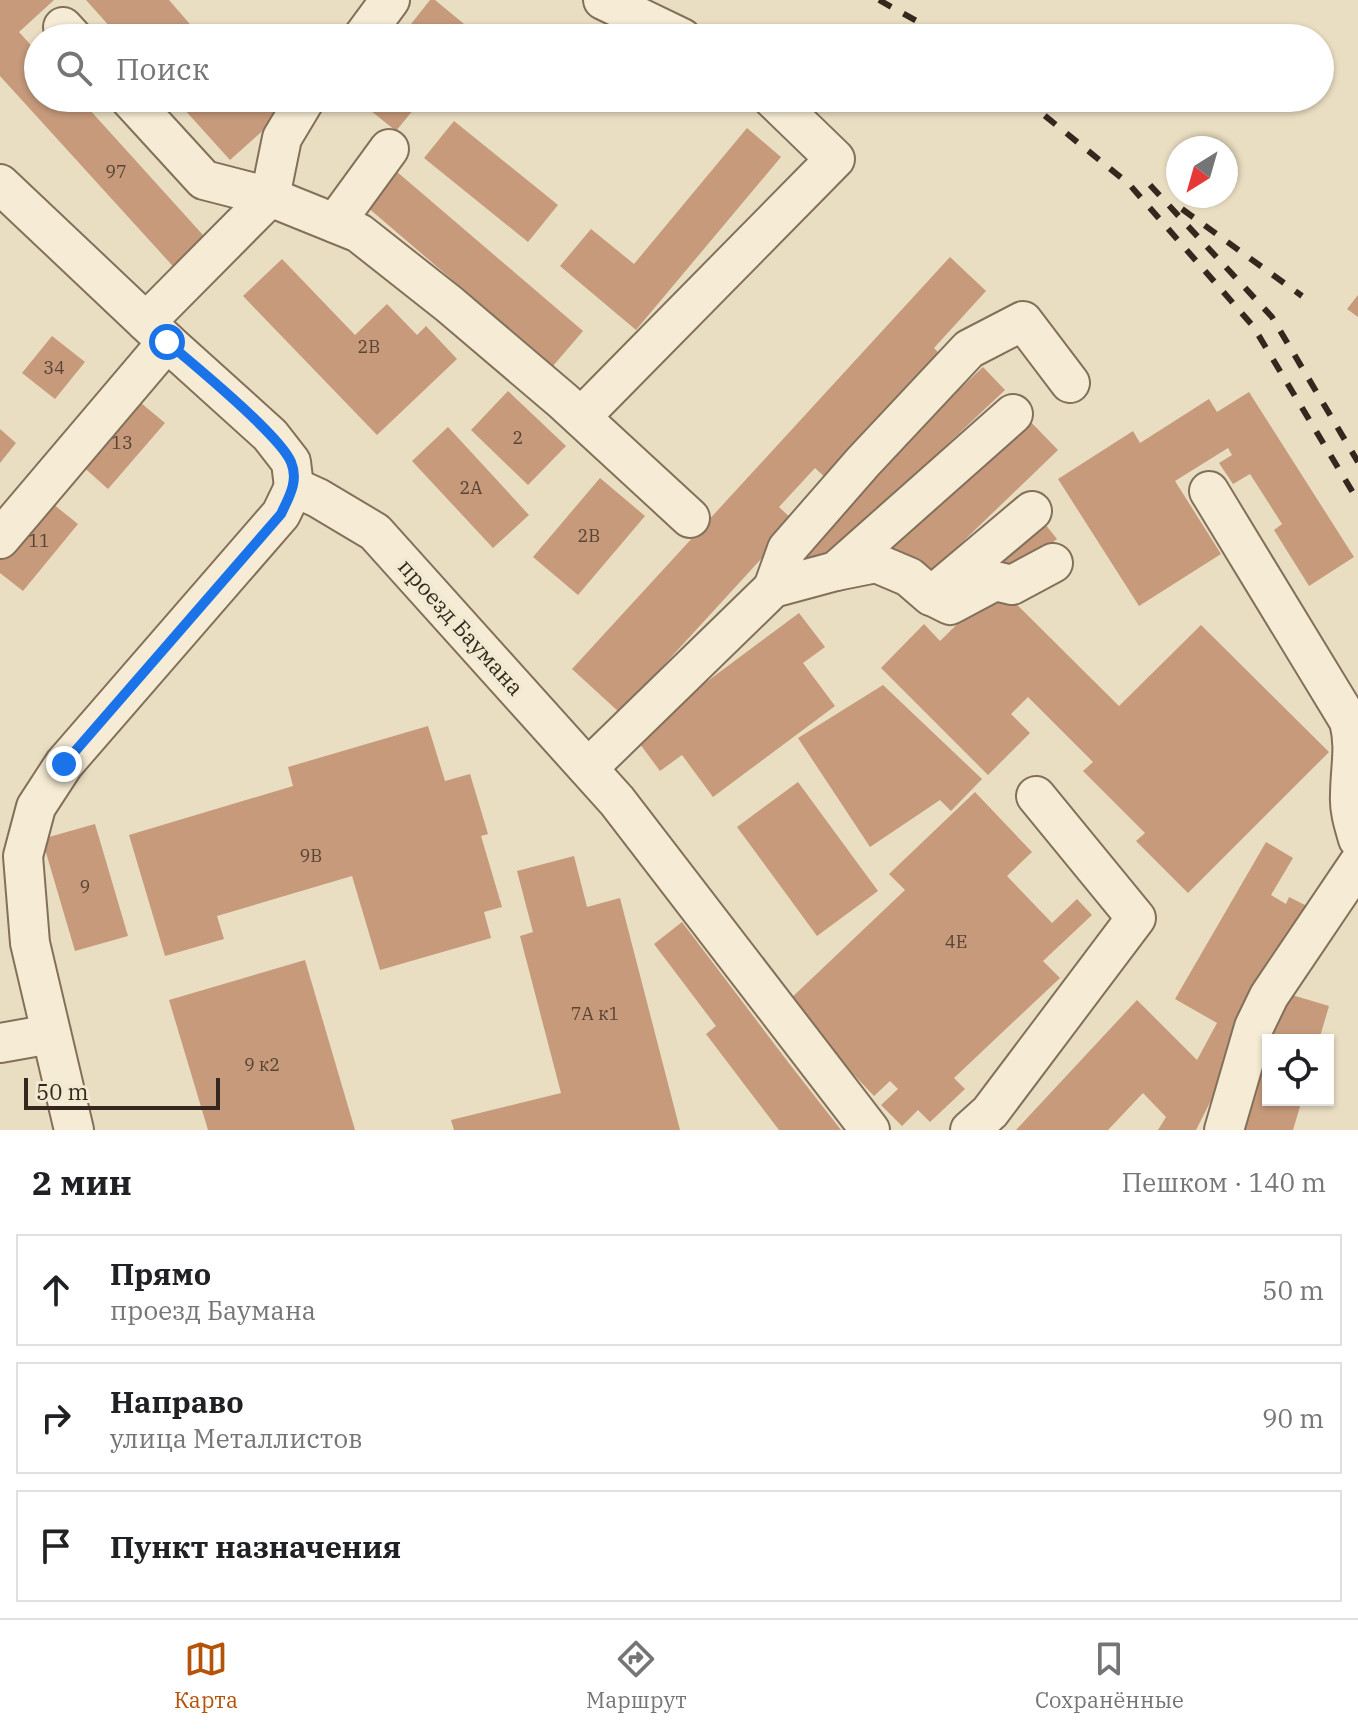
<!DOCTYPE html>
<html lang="ru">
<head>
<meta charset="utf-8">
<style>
	:root { --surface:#fff; --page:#f6f6f6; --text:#202124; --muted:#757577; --line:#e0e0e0; --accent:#b45309 }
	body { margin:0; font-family:"IBM Plex Serif",serif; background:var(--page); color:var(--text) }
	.controls { position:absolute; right:24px; bottom:24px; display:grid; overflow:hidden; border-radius:0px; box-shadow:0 2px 6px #0004 }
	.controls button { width:72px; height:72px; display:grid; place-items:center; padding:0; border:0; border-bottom:2px solid var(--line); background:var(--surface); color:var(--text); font:40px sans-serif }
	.compass { position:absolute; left:1166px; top:136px; width:72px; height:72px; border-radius:50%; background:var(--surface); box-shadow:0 2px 6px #0004; rotate:217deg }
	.scale { position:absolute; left:24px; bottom:20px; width:196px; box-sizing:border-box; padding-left:8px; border:4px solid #34281e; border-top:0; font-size:22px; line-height:28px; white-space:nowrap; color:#34281e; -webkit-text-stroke:6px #f2e9d1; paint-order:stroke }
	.stop { position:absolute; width:24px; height:24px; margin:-18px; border:6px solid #1a73e8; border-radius:50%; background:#fff }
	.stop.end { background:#1a73e8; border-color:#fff; box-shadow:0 2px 8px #0008 }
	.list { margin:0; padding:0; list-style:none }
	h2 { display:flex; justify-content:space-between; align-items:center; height:104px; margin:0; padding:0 32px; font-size:34px }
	h2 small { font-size:26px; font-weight:400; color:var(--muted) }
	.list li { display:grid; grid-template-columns:52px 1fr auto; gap:24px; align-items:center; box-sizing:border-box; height:112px; margin:0 16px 16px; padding:0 16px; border:2px solid var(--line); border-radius:0px }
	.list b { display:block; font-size:30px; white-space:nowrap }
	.list p { margin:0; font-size:26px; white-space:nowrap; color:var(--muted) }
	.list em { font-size:26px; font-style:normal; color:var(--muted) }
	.icon { flex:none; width:44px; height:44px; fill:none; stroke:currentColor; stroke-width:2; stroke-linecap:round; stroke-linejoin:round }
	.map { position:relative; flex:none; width:1358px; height:1130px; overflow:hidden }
	.search { position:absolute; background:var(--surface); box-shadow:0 2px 6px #0004; left:24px; right:24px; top:24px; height:88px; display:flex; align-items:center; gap:20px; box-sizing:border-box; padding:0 28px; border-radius:44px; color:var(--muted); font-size:30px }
	.sheet { height:488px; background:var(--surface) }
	nav { display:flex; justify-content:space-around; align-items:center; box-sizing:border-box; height:112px; border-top:2px solid var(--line); background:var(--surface); font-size:22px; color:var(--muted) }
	nav a { display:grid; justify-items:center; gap:4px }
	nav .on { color:var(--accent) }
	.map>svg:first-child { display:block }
	.building { fill:#c69a7b }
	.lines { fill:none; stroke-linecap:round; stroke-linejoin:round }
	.minor-casing { stroke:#83705b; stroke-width:42 }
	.minor { stroke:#f6ecd5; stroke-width:38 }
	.rail { stroke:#34281e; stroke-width:6; stroke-dasharray:14 14; stroke-linecap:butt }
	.route { stroke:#1a73e8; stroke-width:10 }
	.labels { text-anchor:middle; stroke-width:8; stroke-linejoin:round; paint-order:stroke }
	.number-label { font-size:18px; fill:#584435 }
	.street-label { font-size:22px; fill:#34281e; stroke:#f2e9d1 }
</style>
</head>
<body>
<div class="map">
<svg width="1358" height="1130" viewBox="0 0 1358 1130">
	<rect width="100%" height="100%" fill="#eadec2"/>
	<g class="building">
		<path d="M0,0h54l-35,32 19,21v45h41l133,147 -32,29 -180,-198z"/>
		<path d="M86,0h83l33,38 12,-11 9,11h-103z"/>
		<path d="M430,0h5l40,33 -4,5h-71z"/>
		<path d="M174,98h125l-69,62z"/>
		<path d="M355,98h68l-27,33z"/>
		<path d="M454,121l104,84 -30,37 -104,-84z"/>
		<path d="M747,128l34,29 -145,173 -76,-64 31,-37 43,35z"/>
		<path d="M396,171l187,160 -30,35 -187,-160z"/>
		<path d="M950,257l36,34 -52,57 8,8 -114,124 -13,-12 -36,39 16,15 -175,191 -48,-44z"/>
		<path d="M282,259l73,76 32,-31 30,31 9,-9 31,33 -80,76 -134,-139z"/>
		<path d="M1358,295v22l-11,-8z"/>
		<path d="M52,336l33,26 -30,37 -33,-26z"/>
		<path d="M983,367l22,23 -190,179 -22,-24z"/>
		<path d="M508,391l58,55 -38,39 -57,-55z"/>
		<path d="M1249,392l105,165 -45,29 -35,-56 8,-6 -32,-50 -17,10 -14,-21 13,-8 -4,-7 -53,33 46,73 -82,52 -81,-127 75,-48 7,12 69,-44 8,13z"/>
		<path d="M135,398l30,25 -57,66 -29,-26z"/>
		<path d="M1024,415l34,35 -134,129 -35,-35z"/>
		<path d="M448,427l81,88 -36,33 -81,-87z"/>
		<path d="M0,429l16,14 -16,20z"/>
		<path d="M600,478l45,38 -67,79 -45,-38z"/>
		<path d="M48,500l30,24 -55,67 -23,-18v-15z"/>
		<path d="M1041,519l16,20 -53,42 -33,-8z"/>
		<path d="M997,585l122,121 82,-81 128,127 -141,141 -52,-52 9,-8 -62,-62 10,-9 -65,-65 -17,17 19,19 -42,42 -107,-107 43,-44 16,17z"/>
		<path d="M799,613l26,34 -22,16 32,43 -122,91 -31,-42 -22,16 -26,-35z"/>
		<path d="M883,685l99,94 -31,32 -11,-11 -70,47 -72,-109z"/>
		<path d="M428,726l17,55 25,-7 18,60 -7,2 21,71 -18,5 7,26 -111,32 -28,-94 -135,40 7,23 -59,17 -36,-121 164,-49 -5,-19z"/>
		<path d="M798,782l80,109 -61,45 -80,-109z"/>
		<path d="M975,792l57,60 -25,24 45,47 25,-24 15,16 -49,46 17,17 -106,100 11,11 -35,33 -12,-12 -16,16 -21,-21 17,-16 -8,-8 -16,15 -88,-93 119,-113 -16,-16z"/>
		<path d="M95,824l33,112 -53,15 -33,-112z"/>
		<path d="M1266,842l27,16 -22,37 15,9 3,-7 20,10 -113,223h-38l8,-13 -23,-24 -35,37h-92l121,-130 60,60 20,-37 -42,-24z"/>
		<path d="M574,856l13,51 33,-9 60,232h-226l-3,-10 110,-27 -41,-157 13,-4 -16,-61z"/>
		<path d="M682,922l106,140 53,68h-62l-29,-38 -44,-58 10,-8 -62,-82z"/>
		<path d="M305,960l50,170h-147l-39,-130z"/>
		<path d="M1282,992l47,14 -10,34h-51z"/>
		<path d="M1268,1043v57h34l-9,30h-51z"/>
	</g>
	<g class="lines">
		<g class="minor-casing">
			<g id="minor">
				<path d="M603,0l79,38"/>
				<path d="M63,27l10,11"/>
				<path d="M362,38l28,-38"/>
				<path d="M129,98l75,82 66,17 89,36 90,71 114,97 127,117"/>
				<path d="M0,184l167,158 103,93 21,27 3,25"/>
				<path d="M335,223l54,-74"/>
				<path d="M146,322l124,-125 12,-59 24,-40"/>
				<path d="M581,417l254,-258 -63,-61"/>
				<path d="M294,487l24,11 57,34 242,269 253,329"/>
				<path d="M1209,491l140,230c7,28 1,46 1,75 -1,14 4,29 8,43"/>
				<path d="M0,539l167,-197"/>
				<path d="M836,571l40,-8 33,14 22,19 101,-85"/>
				<path d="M773,588l14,-39 76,-87 106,-113 54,-28 47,62"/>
				<path d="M934,597l16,8 45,-24 17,4 41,-22"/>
				<path d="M588,768l185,-180 63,-17 177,-157"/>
				<path d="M0,1043l51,-9"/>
				<path d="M74,1130l-44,-187 -7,-87 13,-49 28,-43 217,-250 13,-27"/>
				<path d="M970,1130l20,-18 146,-194 -100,-122"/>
				<path d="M1224,1130l30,-103 15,-31 89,-132"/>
			</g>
		</g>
		<use href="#minor" class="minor"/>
		<g class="rail">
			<path d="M879,0l68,38"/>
			<path d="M1023,98l106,86 124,142 105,175"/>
			<path d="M1150,185l122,132 86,145"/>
			<path d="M1182,209l120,87"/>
		</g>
	</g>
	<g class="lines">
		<path class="route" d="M64,764l217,-250c8,-17 18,-33 10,-52 -11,-27 -98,-98 -124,-120"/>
	</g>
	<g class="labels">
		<g class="number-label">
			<text x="116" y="178">97</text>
			<text x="369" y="353">2B</text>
			<text x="54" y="374">34</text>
			<text x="518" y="444">2</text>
			<text x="122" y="449">13</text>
			<text x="471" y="494">2A</text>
			<text x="589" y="542">2B</text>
			<text x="39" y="547">11</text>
			<text x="311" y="862">9В</text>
			<text x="85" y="893">9</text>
			<text x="956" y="948">4E</text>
			<text x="595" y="1020">7А к1</text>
			<text x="262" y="1071">9 к2</text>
		</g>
		<g class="street-label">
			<text transform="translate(461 627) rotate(48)" y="8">проезд Баумана</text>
		</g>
	</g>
</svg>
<div class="controls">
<button><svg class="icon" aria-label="locate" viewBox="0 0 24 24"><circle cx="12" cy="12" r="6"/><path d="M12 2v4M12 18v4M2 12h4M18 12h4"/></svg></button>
</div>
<svg class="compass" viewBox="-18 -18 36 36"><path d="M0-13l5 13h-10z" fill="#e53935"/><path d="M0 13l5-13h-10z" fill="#757577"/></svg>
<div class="scale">50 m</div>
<div class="stop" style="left:167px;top:342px"></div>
<div class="stop end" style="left:64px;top:764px"></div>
<div class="search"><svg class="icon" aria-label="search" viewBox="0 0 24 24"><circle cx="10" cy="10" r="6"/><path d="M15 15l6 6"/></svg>Поиск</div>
</div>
<section class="sheet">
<h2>2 мин<small>Пешком · 140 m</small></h2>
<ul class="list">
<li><svg class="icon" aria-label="ahead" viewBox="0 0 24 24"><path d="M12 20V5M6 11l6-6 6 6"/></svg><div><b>Прямо</b><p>проезд Баумана</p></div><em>50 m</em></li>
<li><svg class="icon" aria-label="right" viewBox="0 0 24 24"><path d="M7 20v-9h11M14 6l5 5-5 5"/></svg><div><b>Направо</b><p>улица Металлистов</p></div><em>90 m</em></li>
<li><svg class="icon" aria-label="arrive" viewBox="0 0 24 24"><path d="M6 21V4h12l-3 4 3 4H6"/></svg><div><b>Пункт назначения</b></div></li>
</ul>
</section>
<nav>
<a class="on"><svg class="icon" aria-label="map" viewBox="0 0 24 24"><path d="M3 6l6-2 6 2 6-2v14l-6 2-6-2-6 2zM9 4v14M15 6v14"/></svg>Карта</a>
<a><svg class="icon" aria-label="directions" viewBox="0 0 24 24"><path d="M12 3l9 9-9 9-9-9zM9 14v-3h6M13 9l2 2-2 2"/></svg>Маршрут</a>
<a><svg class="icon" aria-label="saved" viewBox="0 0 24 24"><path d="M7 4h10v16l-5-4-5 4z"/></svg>Сохранённые</a>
</nav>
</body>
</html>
